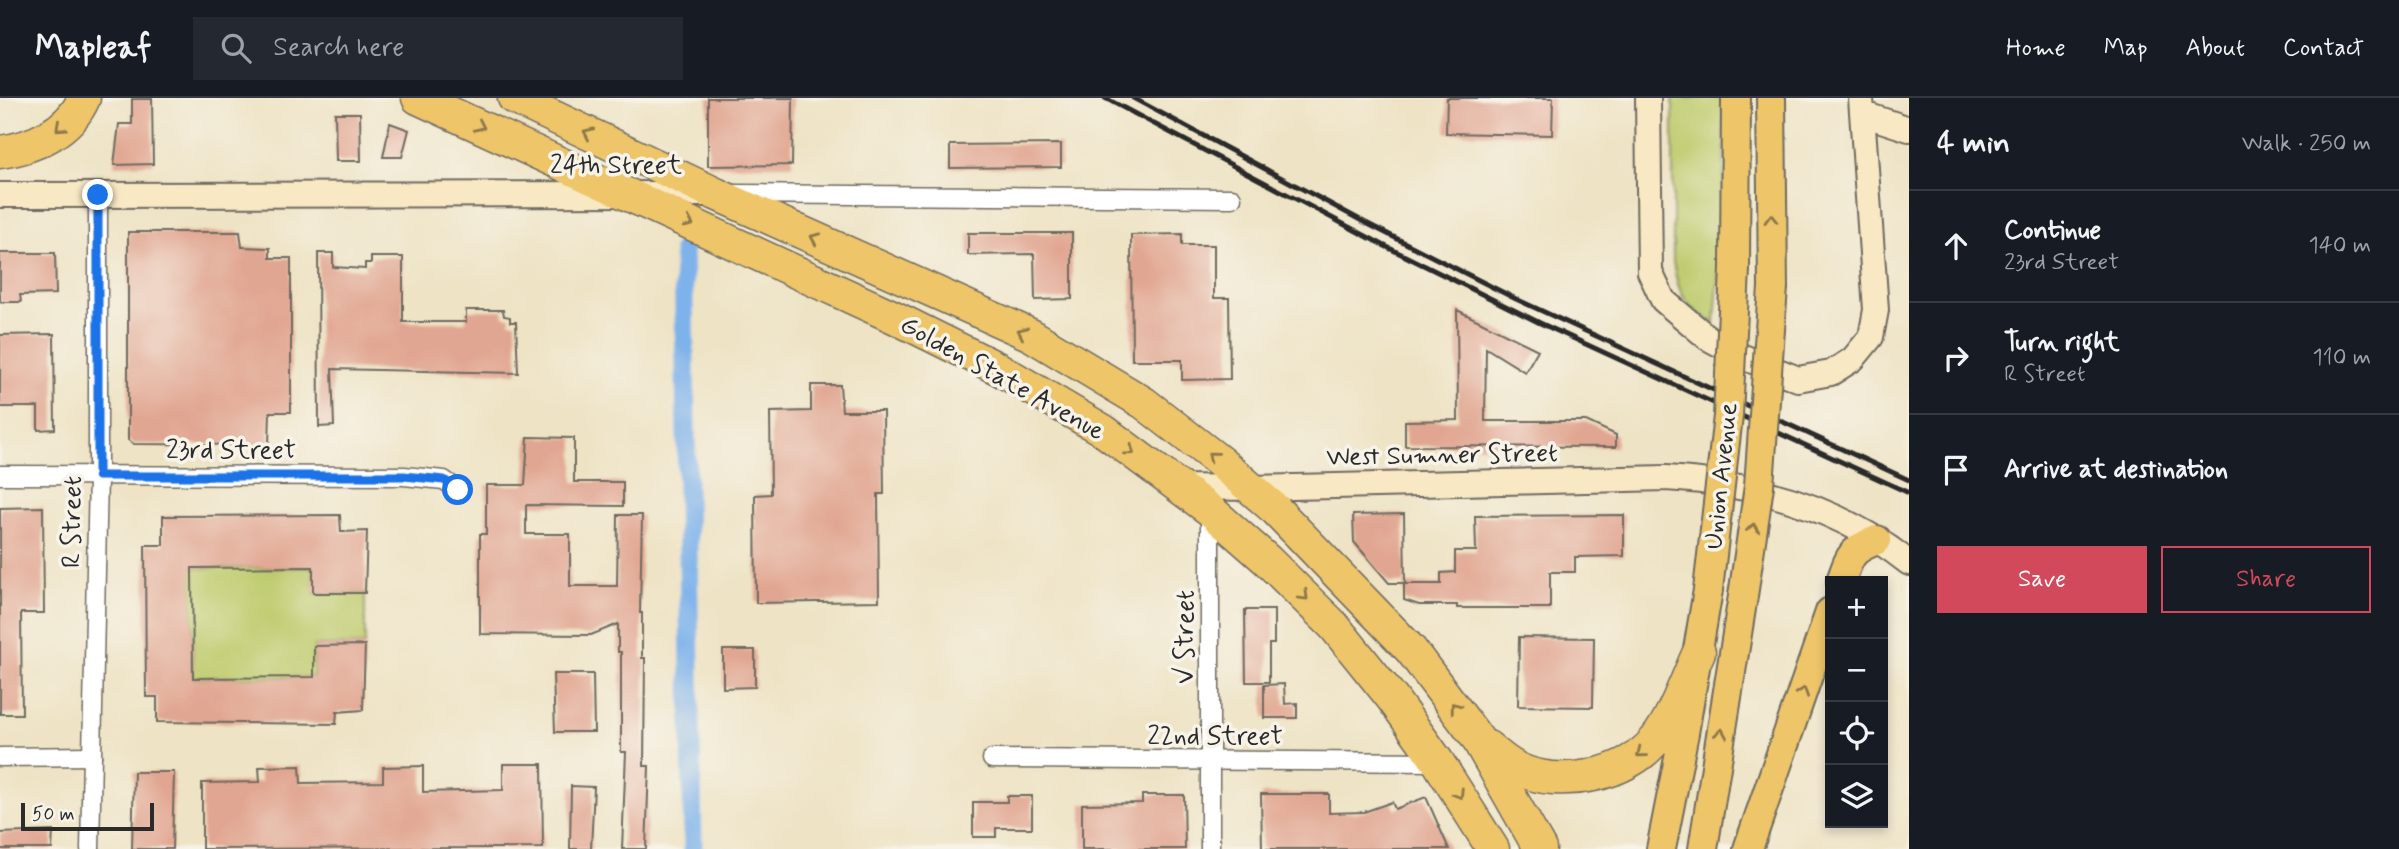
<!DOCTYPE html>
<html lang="en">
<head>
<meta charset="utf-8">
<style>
	:root { --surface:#171b24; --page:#242831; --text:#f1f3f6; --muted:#9ea1a6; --line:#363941; --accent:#d1495b }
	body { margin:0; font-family:Mynerve,sans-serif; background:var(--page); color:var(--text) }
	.controls { position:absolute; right:21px; bottom:21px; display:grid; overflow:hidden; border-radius:0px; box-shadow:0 4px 10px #0003 }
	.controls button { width:63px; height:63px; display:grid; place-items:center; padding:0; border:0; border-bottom:2px solid var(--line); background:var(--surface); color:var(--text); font:35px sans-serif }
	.scale { position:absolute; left:21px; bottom:18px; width:133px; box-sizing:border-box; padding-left:7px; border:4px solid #2b2b2b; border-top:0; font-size:19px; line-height:24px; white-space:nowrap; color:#2b2b2b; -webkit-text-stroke:5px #f7f3e8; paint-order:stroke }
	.stop { position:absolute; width:21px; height:21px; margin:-16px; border:5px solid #1a73e8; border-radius:50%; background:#fff }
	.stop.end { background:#1a73e8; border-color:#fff; box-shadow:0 2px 7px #0008 }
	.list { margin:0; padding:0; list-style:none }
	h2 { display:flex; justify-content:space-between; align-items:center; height:91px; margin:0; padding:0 28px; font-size:30px }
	h2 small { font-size:23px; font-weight:400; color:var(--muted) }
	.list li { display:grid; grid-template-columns:46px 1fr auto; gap:21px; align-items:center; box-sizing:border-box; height:112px; padding:0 28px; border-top:2px solid var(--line) }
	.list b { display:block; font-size:26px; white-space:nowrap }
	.list p { margin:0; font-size:23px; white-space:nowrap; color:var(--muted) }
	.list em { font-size:23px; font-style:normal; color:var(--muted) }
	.actions { display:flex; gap:14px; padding:21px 28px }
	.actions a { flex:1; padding:16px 0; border:2px solid var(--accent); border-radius:0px; text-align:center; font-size:24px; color:var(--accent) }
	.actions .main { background:var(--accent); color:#fff }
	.icon { flex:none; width:38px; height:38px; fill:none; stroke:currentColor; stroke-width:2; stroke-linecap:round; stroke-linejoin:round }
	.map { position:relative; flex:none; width:1909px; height:751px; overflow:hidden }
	header { display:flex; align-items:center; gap:42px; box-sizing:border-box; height:98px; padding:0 35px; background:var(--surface); border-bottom:2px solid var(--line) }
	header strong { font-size:33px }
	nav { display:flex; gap:38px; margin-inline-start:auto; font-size:24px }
	.search { width:490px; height:63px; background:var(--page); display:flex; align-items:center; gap:18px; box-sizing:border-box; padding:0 24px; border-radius:0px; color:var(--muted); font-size:26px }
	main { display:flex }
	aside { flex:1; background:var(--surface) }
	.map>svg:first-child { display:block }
	.green { fill:#becb6c; stroke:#747b4c; stroke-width:2 }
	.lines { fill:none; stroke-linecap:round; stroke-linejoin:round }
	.canal { stroke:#7eb2eb; stroke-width:19 }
	.building { fill:#e1a691 }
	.street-casing { stroke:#6f6b61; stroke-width:21 }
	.secondary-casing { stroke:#6f6b61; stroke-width:28 }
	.primary-casing { stroke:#6f6b61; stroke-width:32 }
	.highway-casing { stroke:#6f6b61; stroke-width:35 }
	.street { stroke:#fff; stroke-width:18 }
	.secondary { stroke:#f8e8c3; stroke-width:24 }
	.primary { stroke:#eec569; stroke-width:28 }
	.highway { stroke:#eec569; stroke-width:32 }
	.rail { stroke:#2b2b2b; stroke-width:5 }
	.primary-bridge-casing { stroke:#6f6b61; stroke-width:32; stroke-linecap:butt }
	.primary-bridge { stroke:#eec569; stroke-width:28 }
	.oneway { stroke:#8c784a }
	.route { stroke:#1a73e8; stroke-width:9 }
	.labels { text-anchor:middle; stroke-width:7; stroke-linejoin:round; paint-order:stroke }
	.street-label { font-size:26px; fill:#2b2b2b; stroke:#f7f3e8 }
</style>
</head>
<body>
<header>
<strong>Mapleaf</strong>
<div class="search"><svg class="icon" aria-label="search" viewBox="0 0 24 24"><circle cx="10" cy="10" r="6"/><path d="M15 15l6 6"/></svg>Search here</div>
<nav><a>Home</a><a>Map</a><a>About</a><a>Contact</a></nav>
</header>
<main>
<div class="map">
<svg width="1909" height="751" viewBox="0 0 1909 751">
	<rect width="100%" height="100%" fill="#f7f3e8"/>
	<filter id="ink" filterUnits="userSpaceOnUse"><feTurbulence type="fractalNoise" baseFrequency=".0143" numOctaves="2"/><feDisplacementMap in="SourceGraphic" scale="14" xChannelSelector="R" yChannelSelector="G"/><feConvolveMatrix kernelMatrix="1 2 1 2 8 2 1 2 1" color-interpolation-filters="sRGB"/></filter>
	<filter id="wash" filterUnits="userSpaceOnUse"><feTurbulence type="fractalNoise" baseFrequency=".00686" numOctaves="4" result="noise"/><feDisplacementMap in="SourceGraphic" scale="28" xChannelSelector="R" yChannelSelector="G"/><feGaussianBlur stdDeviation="1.57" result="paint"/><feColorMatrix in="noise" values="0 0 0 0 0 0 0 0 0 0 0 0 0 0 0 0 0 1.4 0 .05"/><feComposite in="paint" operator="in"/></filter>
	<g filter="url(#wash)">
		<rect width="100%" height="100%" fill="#eee3c5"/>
		<g class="green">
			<path d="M1673,0h49c6,75 -2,150 -7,225 -30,-15 -37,-29 -42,-62z"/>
			<path d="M313,469l1,26h51v52l-51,1v31l-121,1 -2,-110z"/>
		</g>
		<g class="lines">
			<path class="canal" d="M683,151l10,600"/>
		</g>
		<g id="blocks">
			<g class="building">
				<path d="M708,0h85l-1,67 -84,1z"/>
				<path d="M1447,0h106l-1,37 -106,-2z"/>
				<path d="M132,1h20l1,65 -39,1 5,-41h13z"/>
				<path d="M335,15h25l1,48h-25z"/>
				<path d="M390,25l19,7 -7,27h-19z"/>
				<path d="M1061,46v23l-111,1v-23z"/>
				<path d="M128,134h112l2,15 28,1v10h21v154h-21l-1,33 -135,-1 -6,-4z"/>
				<path d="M968,135h104v66l-37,1 -1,-46 -66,1z"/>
				<path d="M1182,136v11h32v53h15l1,81 -48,1v-20h-50l-1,-125z"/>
				<path d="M0,155h55l1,41 -36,1 1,7h-21z"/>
				<path d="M318,155h15v14l32,2v-6h6v-6h32v65h63v-12h37l1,6 6,1v5h6l2,51 -186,-4 2,57 -15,1z"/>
				<path d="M1457,212l81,40 -13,22 -39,-24 -1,73h101l30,14v12l-211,-1v-25l53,-1z"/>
				<path d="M54,236l1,95 -17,1v-23h-38v-72z"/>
				<path d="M811,287h29l2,26h41l1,83h-6l1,107 -123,2 -1,-108 16,-1 -1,-82 41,-1z"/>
				<path d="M528,339l46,1v44h49v24l-97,-1v29h44v52h47l1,-71h24l-2,98h2v45h3l-1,108h5l-3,83h-24l4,-97h-5v-100h-3v-28l-27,11 -111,-1v-100h6v-49h39z"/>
				<path d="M43,409l1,106h-23l1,101h-22v-206z"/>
				<path d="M1404,416l1,69h-16l-35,-41 -1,-27z"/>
				<path d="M340,417l1,17 26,-1 -2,62h-52v-26l-121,1 1,110 121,-1v-31l51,-1 -2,65 -26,2 -1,12 -179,-2v-25h-11l-1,-152h18v-29z"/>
				<path d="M1624,417v41l-49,1v15h-25v36h-93v-3h-38l-15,-5v-16h37v-11l14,-1v-21h21l-1,-35z"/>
				<path d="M1245,512h29v34h-5v38h-23z"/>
				<path d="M1519,539l75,1 -1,69 -75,-1z"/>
				<path d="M723,552h32v37l-32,1z"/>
				<path d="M553,576h40l1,58h-39z"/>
				<path d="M1284,586l1,20 12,-1v15h-33v-33z"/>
				<path d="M503,666h39l1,84 -341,1v-66l58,-1 -1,-15 41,-1 1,17 82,-1v-15l40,-1v26l80,-2z"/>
				<path d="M134,674h40l-2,77h-40z"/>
				<path d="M571,688l23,1 -3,62h-21z"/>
				<path d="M1261,696h68v19l35,-1 28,-10 3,7 31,-12 23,52h-187z"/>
				<path d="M1142,697h42l1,54h-103v-45l60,-1z"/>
				<path d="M1007,698h25v32h-36v9h-23v-35h34z"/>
				<path d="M53,733l-1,18h-52v-16z"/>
			</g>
		</g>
	</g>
	<g filter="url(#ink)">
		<use href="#blocks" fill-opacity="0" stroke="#6f6b61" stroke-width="2"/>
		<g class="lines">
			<g class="street-casing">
				<g id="street">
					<path d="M732,96l500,4"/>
					<path d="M0,377l404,1 40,4 14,10"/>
					<path d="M1210,412v339"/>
					<path d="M0,659l92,-1"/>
					<path d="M992,661l446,3"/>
					<path d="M90,751l8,-373v-281"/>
				</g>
			</g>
			<g class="secondary-casing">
				<g id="secondary">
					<path d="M1648,0l2,174 13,28 7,6 38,32 35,19 55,22 33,-6 22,-14 18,-22 5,-27 -15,-212"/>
					<path d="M1863,16l46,15"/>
					<path d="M0,97l710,-1"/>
					<path d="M1178,389l74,1 414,-10c87,5 174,29 243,85"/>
				</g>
			</g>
			<g class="primary-casing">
				<g id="primary">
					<path d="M1771,0l2,189"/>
					<path d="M1735,171l1,-171"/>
					<path d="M1841,483c9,-25 9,-31 36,-41"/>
					<path d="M1661,751l23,-116 24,-143"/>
					<path d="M1703,751l40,-253"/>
					<path d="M1748,751l82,-237"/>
				</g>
			</g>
			<g class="highway-casing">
				<g id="highway">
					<path d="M418,0l476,219 105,52 105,62 106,79 57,50 67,66 58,72 46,64 55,87"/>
					<path d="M514,0l202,96 315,141 113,68 75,58 57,49 135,140 66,88 63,111"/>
					<path d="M0,54c33,-4 70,-21 84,-54"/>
					<path d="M1488,649c9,8 19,16 30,22 41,20 110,7 138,-30 17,-21 31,-61 43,-87"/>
				</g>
			</g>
			<use href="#street" class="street"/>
			<use href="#secondary" class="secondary"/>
			<use href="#primary" class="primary"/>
			<use href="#highway" class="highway"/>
			<g class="rail">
				<path d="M1105,0l278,147 157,78 369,170"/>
				<path d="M1133,0l231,124 152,77 393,181"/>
			</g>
			<g class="primary-bridge-casing">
				<g id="primary-bridge">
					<path d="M1708,492l20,-174 7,-147"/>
					<path d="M1743,498l16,-110 14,-199"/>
				</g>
			</g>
			<use href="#primary-bridge" class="primary-bridge"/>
		</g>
		<defs><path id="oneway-chevron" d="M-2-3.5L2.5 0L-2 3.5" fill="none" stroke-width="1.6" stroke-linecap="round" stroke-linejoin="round" transform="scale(1.75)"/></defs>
		<g class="oneway">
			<use href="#oneway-chevron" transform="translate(480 28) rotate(25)"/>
			<use href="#oneway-chevron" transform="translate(60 29) rotate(138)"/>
			<use href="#oneway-chevron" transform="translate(588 35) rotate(-155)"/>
			<use href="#oneway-chevron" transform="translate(1771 121) rotate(-91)"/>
			<use href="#oneway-chevron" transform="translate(689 125) rotate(24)"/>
			<use href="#oneway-chevron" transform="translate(815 140) rotate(-156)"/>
			<use href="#oneway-chevron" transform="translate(1022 234) rotate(-155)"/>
			<use href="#oneway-chevron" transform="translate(1130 353) rotate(37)"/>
			<use href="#oneway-chevron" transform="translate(1212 358) rotate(-141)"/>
			<use href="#oneway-chevron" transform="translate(1753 430) rotate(-82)"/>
			<use href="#oneway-chevron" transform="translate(1304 498) rotate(44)"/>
			<use href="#oneway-chevron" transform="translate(1803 594) rotate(-71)"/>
			<use href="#oneway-chevron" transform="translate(1455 609) rotate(-127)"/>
			<use href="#oneway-chevron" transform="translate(1721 635) rotate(-81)"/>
			<use href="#oneway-chevron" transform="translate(1641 655) rotate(141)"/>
			<use href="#oneway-chevron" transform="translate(1459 696) rotate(58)"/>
		</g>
	</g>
	<g class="lines" filter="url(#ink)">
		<path class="route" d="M98,97v281h306l40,4 14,10"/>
	</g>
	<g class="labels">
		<g class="street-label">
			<text x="616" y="75">24th Street</text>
			<text transform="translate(1003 279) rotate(29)" y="9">Golden State Avenue</text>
			<text x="231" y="360">23rd Street</text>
			<text transform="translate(1442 356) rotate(-1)" y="9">West Sumner Street</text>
			<text transform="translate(1720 378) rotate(-84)" y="9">Union Avenue</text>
			<text transform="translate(71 424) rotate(-89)" y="9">R Street</text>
			<text transform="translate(1184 539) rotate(-90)" y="9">V Street</text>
			<text x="1215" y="646">22nd Street</text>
		</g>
	</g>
</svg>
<div class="controls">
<button>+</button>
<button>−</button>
<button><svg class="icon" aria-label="locate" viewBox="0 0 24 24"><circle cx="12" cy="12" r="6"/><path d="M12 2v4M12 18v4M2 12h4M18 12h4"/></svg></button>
<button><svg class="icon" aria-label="layers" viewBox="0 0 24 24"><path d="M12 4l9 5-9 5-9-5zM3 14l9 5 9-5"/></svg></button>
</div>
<div class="scale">50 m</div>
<div class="stop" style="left:458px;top:392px"></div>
<div class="stop end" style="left:98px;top:97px"></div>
</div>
<aside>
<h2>4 min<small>Walk · 250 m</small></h2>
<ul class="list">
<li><svg class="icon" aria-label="ahead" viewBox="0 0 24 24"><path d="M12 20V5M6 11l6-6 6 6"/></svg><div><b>Continue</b><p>23rd Street</p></div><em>140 m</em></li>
<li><svg class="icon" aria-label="right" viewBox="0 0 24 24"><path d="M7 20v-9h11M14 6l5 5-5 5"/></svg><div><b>Turn right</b><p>R Street</p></div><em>110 m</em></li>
<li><svg class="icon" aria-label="arrive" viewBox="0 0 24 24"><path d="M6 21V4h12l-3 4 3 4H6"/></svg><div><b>Arrive at destination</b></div></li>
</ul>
<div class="actions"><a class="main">Save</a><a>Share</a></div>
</aside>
</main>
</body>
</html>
